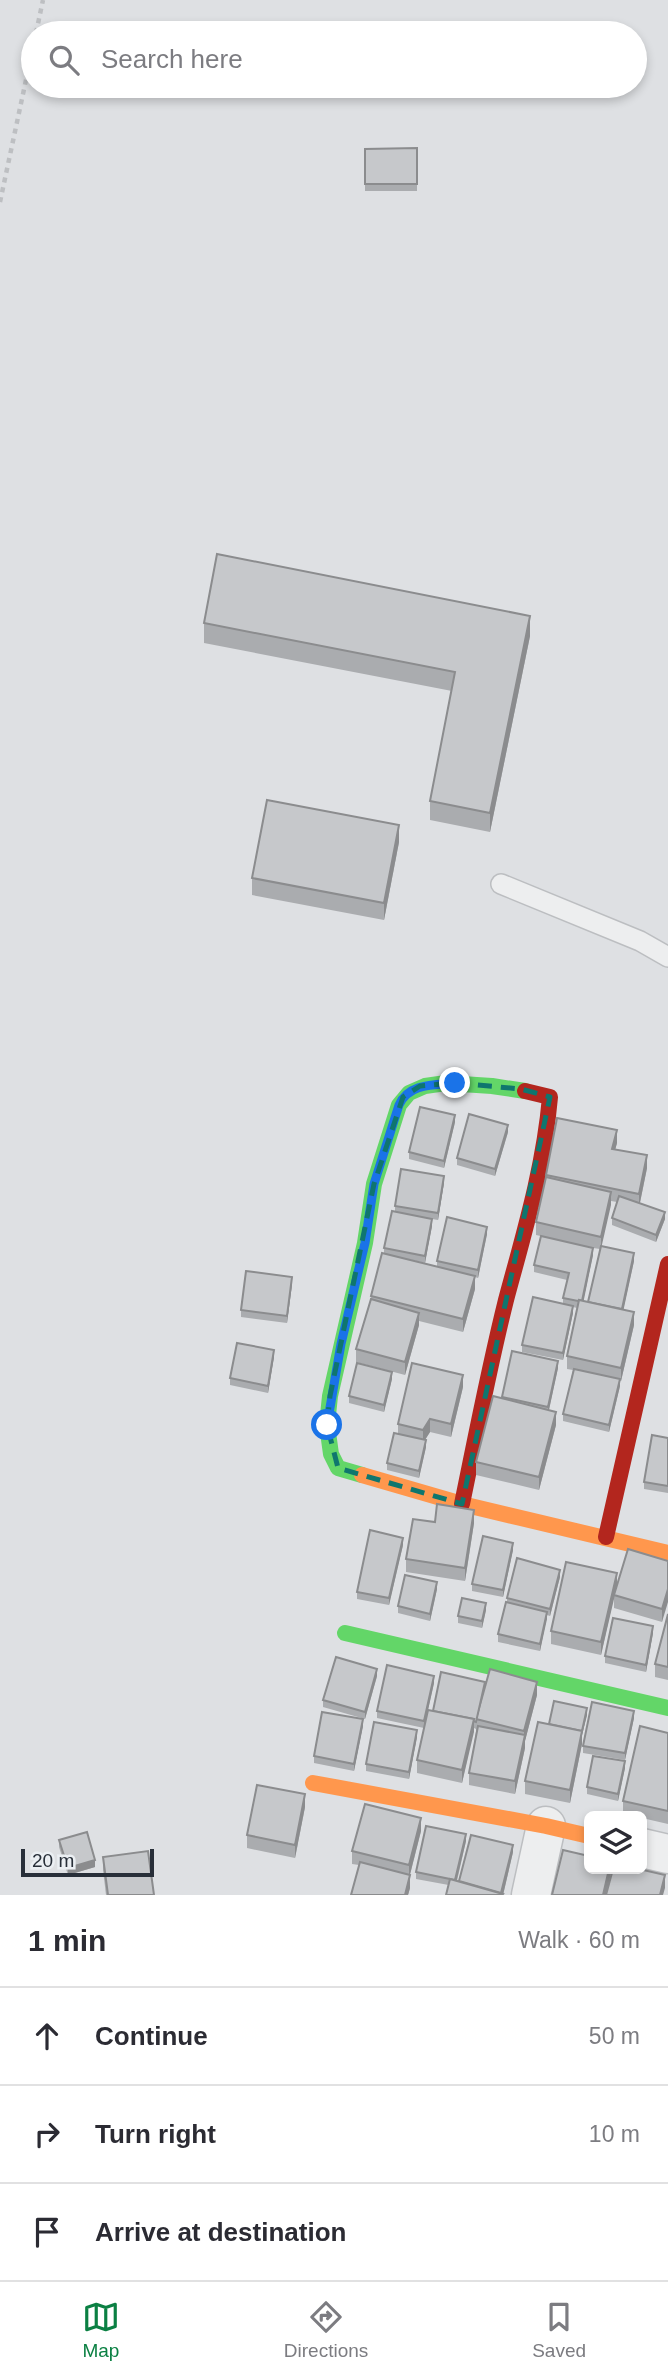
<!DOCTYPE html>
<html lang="en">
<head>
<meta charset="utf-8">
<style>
	:root { --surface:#fff; --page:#f2f2f3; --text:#2b2b33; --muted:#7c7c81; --line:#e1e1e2; --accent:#0b8043 }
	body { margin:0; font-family:Helvetica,sans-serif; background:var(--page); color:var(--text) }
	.controls { position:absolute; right:21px; bottom:21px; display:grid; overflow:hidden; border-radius:10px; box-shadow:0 4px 10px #0003 }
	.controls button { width:63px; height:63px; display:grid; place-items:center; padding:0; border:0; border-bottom:2px solid var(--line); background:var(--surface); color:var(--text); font:35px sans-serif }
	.scale { position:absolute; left:21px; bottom:18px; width:133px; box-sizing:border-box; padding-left:7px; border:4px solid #282f39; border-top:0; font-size:19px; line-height:24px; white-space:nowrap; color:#282f39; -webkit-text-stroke:5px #ebeff3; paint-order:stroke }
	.stop { position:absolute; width:21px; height:21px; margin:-16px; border:5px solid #1a73e8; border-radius:50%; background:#fff }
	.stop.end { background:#1a73e8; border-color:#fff; box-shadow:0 2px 7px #0008 }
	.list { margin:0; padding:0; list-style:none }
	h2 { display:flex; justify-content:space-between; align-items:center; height:91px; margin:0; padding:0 28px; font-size:30px }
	h2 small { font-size:23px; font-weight:400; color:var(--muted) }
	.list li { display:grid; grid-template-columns:46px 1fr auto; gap:21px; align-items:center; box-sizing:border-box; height:98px; padding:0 28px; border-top:2px solid var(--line) }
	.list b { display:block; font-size:26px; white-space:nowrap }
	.list em { font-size:23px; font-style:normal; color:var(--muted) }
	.icon { flex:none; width:38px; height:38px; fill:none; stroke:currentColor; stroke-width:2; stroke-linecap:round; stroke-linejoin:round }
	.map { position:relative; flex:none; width:668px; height:1895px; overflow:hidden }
	.search { position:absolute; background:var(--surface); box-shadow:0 4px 10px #0003; left:21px; right:21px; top:21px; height:77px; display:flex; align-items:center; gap:18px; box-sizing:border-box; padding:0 24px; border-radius:38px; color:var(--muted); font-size:26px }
	.sheet { height:385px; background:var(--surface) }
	nav { display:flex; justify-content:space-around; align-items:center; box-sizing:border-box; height:98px; border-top:2px solid var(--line); background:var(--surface); font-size:19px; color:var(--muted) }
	nav a { display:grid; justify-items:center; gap:4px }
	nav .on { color:var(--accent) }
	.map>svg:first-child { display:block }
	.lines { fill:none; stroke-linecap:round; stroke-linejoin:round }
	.lane-casing { stroke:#bcbec1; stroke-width:22 }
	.street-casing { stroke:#bcbec1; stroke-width:41 }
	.path { stroke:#bdbfc2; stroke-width:4.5; stroke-dasharray:5 5; stroke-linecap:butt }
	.lane { stroke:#edeeef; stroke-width:19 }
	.street { stroke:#edeeef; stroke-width:38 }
	.fast { stroke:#63d668; stroke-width:16 }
	.slow { stroke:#ff974d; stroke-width:16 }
	.jam { stroke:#b3261e; stroke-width:16 }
	.wall { fill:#aaacaf; fill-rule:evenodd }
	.shaded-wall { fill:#8b8c8e }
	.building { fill:#c6c8cb; stroke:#8b8c8e; stroke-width:2 }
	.route { stroke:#1a73e8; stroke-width:9 }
	.marked { fill:none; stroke:#0f766e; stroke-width:5; stroke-dasharray:14 9; stroke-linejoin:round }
</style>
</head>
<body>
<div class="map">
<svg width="668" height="1895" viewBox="0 0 668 1895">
	<rect width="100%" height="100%" fill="#dee0e3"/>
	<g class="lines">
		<g class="lane-casing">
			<path id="lane" d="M501,884l139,57 28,16"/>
		</g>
		<g class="street-casing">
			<g id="street">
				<path d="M642,1848l26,6"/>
				<path d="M531,1895l15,-69"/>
			</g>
		</g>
		<g class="path">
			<path d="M36,33l7,-33"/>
			<path d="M0,202l33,-155"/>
		</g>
		<use href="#lane" class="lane"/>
		<use href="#street" class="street"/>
		<g class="fast">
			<path d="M362,1475l-24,-7 -7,-14 -4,-29 3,-29 35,-153 9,-59 25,-79 10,-12 16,-7 21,-3 46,3 33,5"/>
			<path d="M345,1633l323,75"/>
		</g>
		<g class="slow">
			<path d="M362,1475l100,29 206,49"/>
			<path d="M313,1783l233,43 43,10"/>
		</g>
		<g class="jam">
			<path d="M462,1504c14,-68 27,-136 44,-204 18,-67 38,-133 44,-203l-25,-6"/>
			<path d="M606,1537l62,-273"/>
		</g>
	</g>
	<g class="wall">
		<path d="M417,148v43h-52v-42z"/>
		<path d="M204,623l326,13 -40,196 -60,-12v-19l22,-110 -248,-48z"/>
		<path d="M399,842l-15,78 -132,-25v-17z"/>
		<path d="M455,1122l-11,46 -35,-9v-7z"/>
		<path d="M508,1132l-13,44 -38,-11v-7z"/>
		<path d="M617,1143l-2,6 32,19 -7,35 25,16 -9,23 -44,-17v-7l5,-16 -6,-1 -10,45 33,15 -11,49 11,15 -13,56h-1v5l-11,46 -46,-11v-7l10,-44 -6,-1v-13l10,-48 -4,-1v6l-10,47 -41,-8v-7l41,-41v-6l4,-18 -33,-8v-7l46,-20 -44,-10v-13l10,-47zM593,1248l7,1 -12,53 -5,-1 10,-46z"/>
		<path d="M444,1183l-6,37 -6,-1v7l-7,37 -17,-4 29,8v-6l50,-27 -9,44 -3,-1v12l-12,43 -44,-11v4l-14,50 -49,-13v-13l28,-96v-5l11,-37v-5z"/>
		<path d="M292,1284l-5,39 -46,-6v-7z"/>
		<path d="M274,1357l-6,36 -38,-8v-7z"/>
		<path d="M558,1368l-9,42 7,15 -17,65 -63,-15v-13l26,-65z"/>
		<path d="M392,1379l-8,33 -35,-9v-7z"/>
		<path d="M463,1387l-12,50 -21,-5 -5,8 1,7 -7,31 -32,-8v-7l11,-29v-10z"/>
		<path d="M668,1438v55l-24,-4v-7z"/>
		<path d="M435,1522l39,1 -9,58 -59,-9v-13z"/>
		<path d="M403,1545l-14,60 -32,-6v-7z"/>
		<path d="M513,1550l-10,47 -31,-6v-7z"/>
		<path d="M668,1561l-6,61 -48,-14v-12l-13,59 -50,-11v-13l66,-45 -2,8z"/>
		<path d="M560,1577l-10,39 -3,-1 -7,36 -42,-9v-8l9,-32v-4z"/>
		<path d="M437,1589l-7,32 -32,-8v-7z"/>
		<path d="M486,1610l-4,18 -24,-5v-7z"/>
		<path d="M668,1614v66l-13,-3v-13z"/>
		<path d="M653,1633l-7,39 -41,-9v-7z"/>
		<path d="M377,1676l-12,43 -42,-12v-7z"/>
		<path d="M434,1683l-6,27 5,1 52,-23 52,7 -12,46v7l-10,46 -46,-9v-12l7,-41v-7v4l-2,-1 -12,55 -45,-10v-13l7,-32 -47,-10v-7z"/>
		<path d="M587,1715l-5,20v9l-12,59 -45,-9v-13l24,-57z"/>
		<path d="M634,1718l-9,42 -42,-7v-7z"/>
		<path d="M363,1726l-9,45 -40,-8v-7z"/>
		<path d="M668,1733v91l-26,-6v-2h-8l-11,-2v-13z"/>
		<path d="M417,1737l-8,42 -43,-8v-7z"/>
		<path d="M625,1768l-7,33 -31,-7v-7z"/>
		<path d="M305,1807l-10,51 -48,-10v-13z"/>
		<path d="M421,1831l-11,44v13l-2,7h-57l8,-30 -7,-1v-13z"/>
		<path d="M59,1840l36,27 -27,8 -9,-28z"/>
		<path d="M466,1841l-9,40h2l54,-29 -10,43 -87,-16v-7z"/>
		<path d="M103,1857l51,38h-48l-3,-25z"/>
	</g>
	<g class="shaded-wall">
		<path d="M530,616v20l-40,196v-19z"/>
		<path d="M399,825v17l-15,78v-17z"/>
		<path d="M455,1115v7l-11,46v-7z"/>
		<path d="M508,1125v7l-13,44v-7z"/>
		<path d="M617,1130v13l-5,19v-13z"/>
		<path d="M647,1155v13l-8,39v-13z"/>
		<path d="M444,1176v7l-6,37v-7z"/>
		<path d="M611,1192v13l-10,44v-12z"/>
		<path d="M665,1212v7l-9,23v-7z"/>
		<path d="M432,1219v7l-7,37v-7z"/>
		<path d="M487,1227v7l-9,44v-8z"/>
		<path d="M593,1248v7l-11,54v-7z"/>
		<path d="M634,1253v8l-12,56v-7z"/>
		<path d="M475,1276v13l-12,43v-13z"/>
		<path d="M292,1277v7l-5,39v-7z"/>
		<path d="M573,1306v7l-10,47v-7z"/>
		<path d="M634,1312v13l-13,56v-13z"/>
		<path d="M419,1313v12l-14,50v-13z"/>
		<path d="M274,1350v7l-6,36v-7z"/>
		<path d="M558,1361v7l-10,46v-7z"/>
		<path d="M392,1372v7l-8,33v-7z"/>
		<path d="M463,1375v12l-12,50v-13z"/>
		<path d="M620,1379v7l-11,46v-7z"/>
		<path d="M556,1412v13l-17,65v-13z"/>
		<path d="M430,1419v13l-7,11v-13z"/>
		<path d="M426,1440v7l-7,31v-7z"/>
		<path d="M474,1510v13l-9,58v-13z"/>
		<path d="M403,1538v7l-14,60v-7z"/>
		<path d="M513,1543v7l-10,47v-7z"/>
		<path d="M560,1570v7l-10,39v-7z"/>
		<path d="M617,1573v13l-16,69v-13z"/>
		<path d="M437,1582v7l-7,32v-7z"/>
		<path d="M668,1589v13l-6,20v-13z"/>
		<path d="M486,1603v7l-4,18v-7z"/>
		<path d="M547,1612v7l-7,32v-7z"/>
		<path d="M653,1626v7l-7,39v-7z"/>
		<path d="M377,1669v7l-12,43v-7z"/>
		<path d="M434,1676v7l-10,45v-7z"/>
		<path d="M537,1682v13l-12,46v7l-10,46v-13l9,-43v-7z"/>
		<path d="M587,1708v7l-5,20v9l-12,59v-13z"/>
		<path d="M634,1711v7l-9,42v-7z"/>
		<path d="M363,1719v7l-9,45v-7z"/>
		<path d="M474,1719v13l-12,51v-13z"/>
		<path d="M417,1730v7l-8,42v-7z"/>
		<path d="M625,1761v7l-7,33v-7z"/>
		<path d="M305,1794v13l-10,51v-13z"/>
		<path d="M421,1818v13l-12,47v-13z"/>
		<path d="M466,1834v7l-11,46v-7z"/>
		<path d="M513,1845v7l-10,43h-2z"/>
		<path d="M95,1860v7l-27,8v-7z"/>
		<path d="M609,1869h2v5l-5,21h-3z"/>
		<path d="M410,1875v13l-2,7h-3z"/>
		<path d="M665,1875v13l-2,7h-3z"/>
	</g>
	<g class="building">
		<path d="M417,148v36h-52v-35z"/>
		<path d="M217,554l313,62 -40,197 -60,-12 25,-129 -251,-49z"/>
		<path d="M267,800l132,25 -15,78 -132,-25z"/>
		<path d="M420,1107l35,8 -11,46 -35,-9z"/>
		<path d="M469,1114l39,11 -13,44 -38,-11z"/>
		<path d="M557,1118l60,12 -5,19 35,6 -8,39 -93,-19z"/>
		<path d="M401,1169l43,7 -6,37 -43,-7z"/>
		<path d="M546,1177l65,15 -10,45 -65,-15z"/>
		<path d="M619,1196l46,16 -9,23 -44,-17z"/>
		<path d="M392,1211l40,8 -7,37 -41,-8z"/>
		<path d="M447,1217l40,10 -9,43 -41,-9z"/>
		<path d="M541,1236l52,12 -11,53 -3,-1 -1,1 -15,-3 6,-25 -35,-8z"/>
		<path d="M601,1246l33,7 -12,56 -34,-7z"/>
		<path d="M382,1253l93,23 -12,43 -92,-23z"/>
		<path d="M246,1271l46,6 -5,39 -46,-6z"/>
		<path d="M533,1297l40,9 -10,47 -41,-8z"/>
		<path d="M371,1299l48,14 -14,49 -49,-13z"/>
		<path d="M579,1300l55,12 -13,56 -54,-12z"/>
		<path d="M237,1343l37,7 -6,36 -38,-8z"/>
		<path d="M512,1351l46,10 -10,46 -46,-10z"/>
		<path d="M357,1363l35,9 -8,33 -35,-9z"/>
		<path d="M412,1363l51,12 -12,49 -21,-5 -7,11 -25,-6z"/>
		<path d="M574,1369l46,10 -11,46 -46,-11z"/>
		<path d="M493,1396l63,16 -17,65 -63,-15z"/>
		<path d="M394,1433l32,7 -7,31 -32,-8z"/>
		<path d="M652,1435l16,3v48l-24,-4z"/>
		<path d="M437,1504l37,6 -9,58 -59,-9 7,-40 22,3z"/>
		<path d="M370,1530l33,8 -14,60 -32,-6z"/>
		<path d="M483,1536l30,7 -10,47 -31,-6z"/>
		<path d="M628,1549l40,12v28l-6,20 -48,-14z"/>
		<path d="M517,1558l43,12 -10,39 -43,-11z"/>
		<path d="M566,1562l51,11 -16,69 -50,-11z"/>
		<path d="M405,1575l32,7 -7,32 -32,-8z"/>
		<path d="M462,1598l24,5 -4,18 -24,-5z"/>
		<path d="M506,1602l41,10 -7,32 -42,-10z"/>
		<path d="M668,1614v53l-13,-3z"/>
		<path d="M613,1618l40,8 -7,39 -41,-9z"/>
		<path d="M336,1657l41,12 -12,43 -42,-12z"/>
		<path d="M387,1665l47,11 -10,45 -47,-10z"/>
		<path d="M490,1669l47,13 -13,49 -48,-12z"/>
		<path d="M441,1672l44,10 -9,40 -3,-1 1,-2 -41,-8z"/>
		<path d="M554,1701l33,7 -5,23 -33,-7z"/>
		<path d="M592,1702l42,9 -9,42 -42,-7z"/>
		<path d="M428,1710l46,9 -12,51 -45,-10z"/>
		<path d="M322,1712l41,7 -9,45 -40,-8z"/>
		<path d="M374,1722l43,8 -8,42 -43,-8z"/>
		<path d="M538,1722l44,9 -12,59 -45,-9z"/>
		<path d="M478,1726l47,9 -10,46 -46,-8z"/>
		<path d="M640,1726l28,7v78l-45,-10z"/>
		<path d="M593,1756l32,5 -7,33 -31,-7z"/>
		<path d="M257,1785l48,9 -10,51 -48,-10z"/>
		<path d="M365,1804l56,14 -12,47 -57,-14z"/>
		<path d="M426,1826l40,8 -11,46 -39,-8z"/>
		<path d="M87,1832l8,28 -27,8 -9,-28z"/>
		<path d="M471,1835l42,10 -12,48 -42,-12z"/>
		<path d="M563,1850l26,6v13h20l-6,26h-51z"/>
		<path d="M148,1851l6,44h-46l-5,-38z"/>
		<path d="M360,1862l50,13 -5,20h-54z"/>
		<path d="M613,1869h26l26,6 -5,20h-54z"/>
		<path d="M450,1879l53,15 -1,1h-56z"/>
	</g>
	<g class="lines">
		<path class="route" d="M327,1425l14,-81 24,-101 9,-59 25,-79c10,-22 35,-20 56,-22"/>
	</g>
	<path class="marked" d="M455,1083l66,6 29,8 -88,407 -124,-36 -11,-43 3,-29 44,-212 29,-87 17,-11z"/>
</svg>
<div class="controls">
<button><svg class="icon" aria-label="layers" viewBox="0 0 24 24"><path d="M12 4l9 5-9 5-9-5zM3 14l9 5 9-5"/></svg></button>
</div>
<div class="scale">20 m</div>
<div class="stop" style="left:327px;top:1425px"></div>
<div class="stop end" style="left:455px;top:1083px"></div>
<div class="search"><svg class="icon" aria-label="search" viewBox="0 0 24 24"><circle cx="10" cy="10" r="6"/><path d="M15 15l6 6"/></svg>Search here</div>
</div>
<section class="sheet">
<h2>1 min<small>Walk · 60 m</small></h2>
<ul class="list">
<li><svg class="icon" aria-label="ahead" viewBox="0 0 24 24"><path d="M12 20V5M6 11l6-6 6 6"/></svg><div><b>Continue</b></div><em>50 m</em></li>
<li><svg class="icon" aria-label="right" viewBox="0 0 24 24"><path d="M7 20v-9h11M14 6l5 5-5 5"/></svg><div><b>Turn right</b></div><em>10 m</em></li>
<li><svg class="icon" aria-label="arrive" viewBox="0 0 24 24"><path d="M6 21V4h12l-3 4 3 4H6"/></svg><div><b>Arrive at destination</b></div></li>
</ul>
</section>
<nav>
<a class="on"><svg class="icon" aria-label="map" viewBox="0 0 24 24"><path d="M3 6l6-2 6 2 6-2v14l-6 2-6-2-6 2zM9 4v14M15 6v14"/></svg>Map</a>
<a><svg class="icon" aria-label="directions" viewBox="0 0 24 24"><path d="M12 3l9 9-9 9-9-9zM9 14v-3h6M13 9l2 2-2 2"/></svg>Directions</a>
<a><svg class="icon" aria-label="saved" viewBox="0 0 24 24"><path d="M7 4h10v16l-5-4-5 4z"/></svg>Saved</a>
</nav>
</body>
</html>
